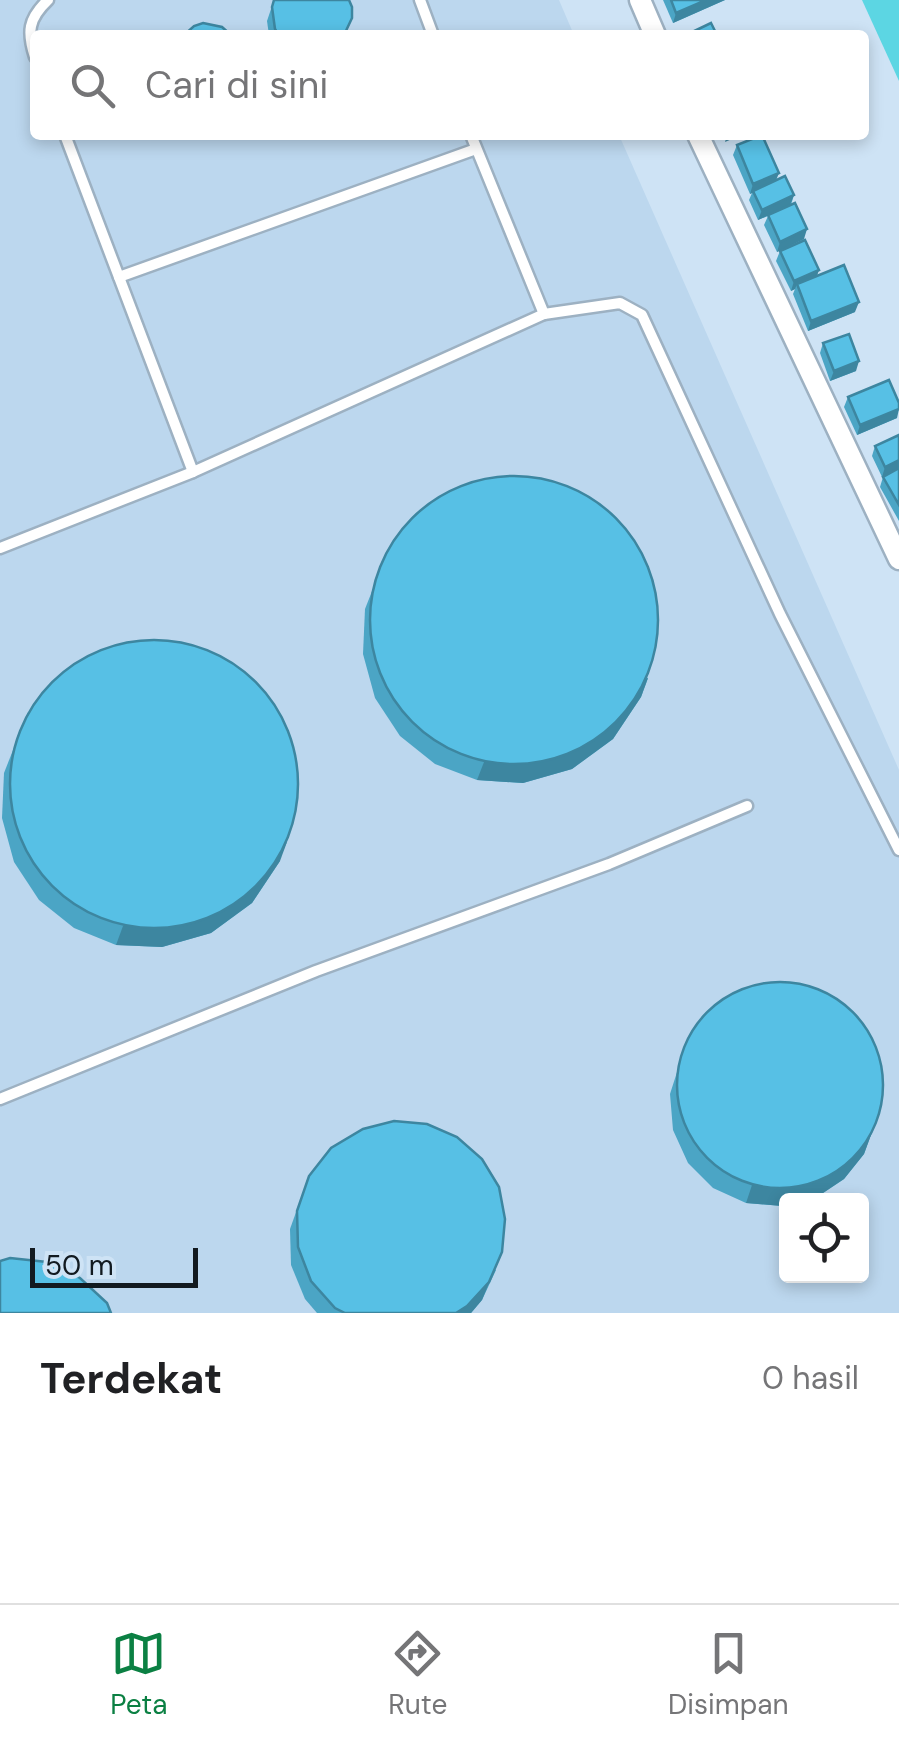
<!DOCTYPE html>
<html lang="id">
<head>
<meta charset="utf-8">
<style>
	:root { --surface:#fff; --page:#f2f2f2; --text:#202124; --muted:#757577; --line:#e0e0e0; --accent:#0b8043 }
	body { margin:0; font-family:"DM Sans",sans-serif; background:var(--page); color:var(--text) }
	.controls { position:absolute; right:30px; bottom:30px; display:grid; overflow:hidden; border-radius:10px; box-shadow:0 5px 15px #0003 }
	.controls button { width:90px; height:90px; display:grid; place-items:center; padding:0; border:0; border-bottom:2px solid var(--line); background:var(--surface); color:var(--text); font:50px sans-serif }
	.scale { position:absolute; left:30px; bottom:25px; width:168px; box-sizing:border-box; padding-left:10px; border:5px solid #121a20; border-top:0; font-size:28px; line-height:35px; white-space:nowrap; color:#121a20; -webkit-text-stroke:8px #cee3f5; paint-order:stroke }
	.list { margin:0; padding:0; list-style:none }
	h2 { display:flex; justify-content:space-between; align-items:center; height:130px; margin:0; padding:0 40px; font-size:42px }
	h2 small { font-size:32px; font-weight:400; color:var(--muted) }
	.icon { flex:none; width:55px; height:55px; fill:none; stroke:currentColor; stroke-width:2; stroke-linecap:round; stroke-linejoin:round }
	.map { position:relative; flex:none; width:899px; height:1313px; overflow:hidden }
	.search { position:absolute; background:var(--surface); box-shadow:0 5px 15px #0003; left:30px; right:30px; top:30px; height:110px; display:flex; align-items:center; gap:25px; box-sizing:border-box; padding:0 35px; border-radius:10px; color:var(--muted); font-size:38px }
	.sheet { height:290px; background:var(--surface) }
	nav { display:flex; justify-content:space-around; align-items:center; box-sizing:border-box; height:140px; border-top:2px solid var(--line); background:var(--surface); font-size:28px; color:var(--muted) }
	nav a { display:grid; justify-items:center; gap:5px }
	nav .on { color:var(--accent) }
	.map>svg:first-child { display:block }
	.built { fill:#bcd7ee; fill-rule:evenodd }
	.water { fill:#5cd6e3 }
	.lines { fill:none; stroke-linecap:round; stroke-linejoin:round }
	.service-casing { stroke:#9db1c2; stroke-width:15 }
	.minor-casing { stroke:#9db1c2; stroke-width:25 }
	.service { stroke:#fff; stroke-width:10 }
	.minor { stroke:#fff; stroke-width:20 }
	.wall { fill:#4ba5c5 }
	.shaded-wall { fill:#3d86a0 }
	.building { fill:#57c0e5; stroke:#3d86a0; stroke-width:2.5 }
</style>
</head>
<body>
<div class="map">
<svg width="899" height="1313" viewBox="0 0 899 1313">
	<rect width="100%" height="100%" fill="#cee3f5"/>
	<path class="built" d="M0,0h559l15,35h-539v100h584l280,635v543h-899zM786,1200h76v76h-76z"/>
	<path class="water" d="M862,0h37v81z"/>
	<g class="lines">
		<g class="service-casing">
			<g id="service">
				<path d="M420,0l13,35"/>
				<path d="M35,57c-8,-25 -7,-38 13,-57"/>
				<path d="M65,135l128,337"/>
				<path d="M471,135l73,179"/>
				<path d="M119,277l357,-128"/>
				<path d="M0,548l193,-76 351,-158 76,-11 22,12 138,299 119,236"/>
				<path d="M0,1099l316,-128 293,-107 138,-58"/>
			</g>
		</g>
		<g class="minor-casing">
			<g id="minor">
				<path d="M640,0l15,35"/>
				<path d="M698,135l201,424"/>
			</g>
		</g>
		<use href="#service" class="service"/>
		<use href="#minor" class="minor"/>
	</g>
	<g class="wall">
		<path d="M274,0l78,18 -7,17h-76l-2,-14z"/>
		<path d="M663,0h62l-52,23z"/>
		<path d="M737,145l57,50 -3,10 13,34 -27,13 -13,-27 4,-9 -10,4 -9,-20 3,-7 -2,1 -17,-39z"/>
		<path d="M780,251l37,25 38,36 -47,19 -15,-37 2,-5 -4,2 -15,-30z"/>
		<path d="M823,343l33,28 -26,10 -10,-28z"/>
		<path d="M848,397l49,21 -40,17 -13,-28z"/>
		<path d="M899,435v86l-19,-34 3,-10 14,-7 -15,7 -10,-21 3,-10z"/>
		<path d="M389,548l259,130 -7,19 -28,42 -41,30 -49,14 -46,-3 -42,-16 -35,-28 -25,-38 -12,-44 2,-45z"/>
		<path d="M28,712l252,149 -28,42 -41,30 -49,14 -46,-2 -42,-17 -35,-28 -25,-38 -12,-44 2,-45z"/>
		<path d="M687,1041l188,83 -11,30 -20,25 -27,18 -13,3h-18l-4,6 -36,-3 -33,-15 -25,-25 -15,-33 -3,-36z"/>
		<path d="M309,1176l187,94 -14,30 -11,13h-154l-12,-14 -14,-34 -1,-36z"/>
	</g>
	<g class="shaded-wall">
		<path d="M706,0h19l-52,23 3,-10z"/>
		<path d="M727,135h14l-16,7z"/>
		<path d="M779,173l-4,10 -25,11 3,-10z"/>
		<path d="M794,195l-4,10 -32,15 4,-10z"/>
		<path d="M807,229l-3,10 -27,13 3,-10z"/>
		<path d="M819,270l-3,9 -19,5 -2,5 -4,2 3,-10z"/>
		<path d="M859,302l-4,10 -47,19 3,-10z"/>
		<path d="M859,361l-3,10 -26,10 4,-10z"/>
		<path d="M899,409l-2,9 -40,17 3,-10z"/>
		<path d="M899,460v9l-17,8 3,-10z"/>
		<path d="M648,678l-7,19 -28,42 -41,30 -49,14 -46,-3 7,-18z"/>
		<path d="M287,842l-7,19 -28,42 -41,30 -49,14 -46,-2 7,-19z"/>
		<path d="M882,1105l-18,49 -20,25 -27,18 -13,3h-18v5l-4,1 -36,-3 6,-18z"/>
		<path d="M502,1252l-20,48 -11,13h-15z"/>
	</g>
	<g class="building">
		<path d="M274,0h75l3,7v11l-8,17h-65l-4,-6 -3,-22z"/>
		<path d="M671,0h35l-30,13z"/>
		<path d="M203,23l19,4 9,8h-47l10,-9z"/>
		<path d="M711,23l6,12h-31z"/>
		<path d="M762,135l17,38 -26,11 -16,-39z"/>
		<path d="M785,176l9,19 -32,15 -9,-19z"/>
		<path d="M795,203l12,26 -27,13 -12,-27z"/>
		<path d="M805,240l14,30 -25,11 -14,-30z"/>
		<path d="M844,265l15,37 -48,19 -14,-37z"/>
		<path d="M849,334l10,27 -25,10 -11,-28z"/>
		<path d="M889,380l10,23v6l-39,16 -12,-28z"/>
		<path d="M899,435v25l-14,7 -10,-21z"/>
		<path d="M899,468v37l-16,-28z"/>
		<circle cx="514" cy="620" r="144"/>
		<circle cx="154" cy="784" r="144"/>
		<circle cx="780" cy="1085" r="103"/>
		<path d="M394,1121l33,3 30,13 25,22 17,28 6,32 -3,33 -13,30 -22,24 -11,7h-111l-10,-5 -24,-27 -13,-34 -1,-36 12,-35 22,-28 32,-19z"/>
		<path d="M10,1258l37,4 33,16 27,25 4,10h-111v-52z"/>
	</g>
</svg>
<div class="controls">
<button><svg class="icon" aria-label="locate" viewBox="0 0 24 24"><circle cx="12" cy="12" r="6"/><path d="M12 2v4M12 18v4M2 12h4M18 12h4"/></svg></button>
</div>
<div class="scale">50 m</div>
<div class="search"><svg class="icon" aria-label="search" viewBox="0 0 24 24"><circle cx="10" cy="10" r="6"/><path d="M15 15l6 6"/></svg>Cari di sini</div>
</div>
<section class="sheet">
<h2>Terdekat<small>0 hasil</small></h2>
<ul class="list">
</ul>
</section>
<nav>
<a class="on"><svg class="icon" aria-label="map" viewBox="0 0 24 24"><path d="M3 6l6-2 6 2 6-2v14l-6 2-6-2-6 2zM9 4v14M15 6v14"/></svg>Peta</a>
<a><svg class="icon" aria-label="directions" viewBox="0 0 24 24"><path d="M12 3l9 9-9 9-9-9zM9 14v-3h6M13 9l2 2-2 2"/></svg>Rute</a>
<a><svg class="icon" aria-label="saved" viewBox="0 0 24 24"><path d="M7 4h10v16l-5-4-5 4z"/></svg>Disimpan</a>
</nav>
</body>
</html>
